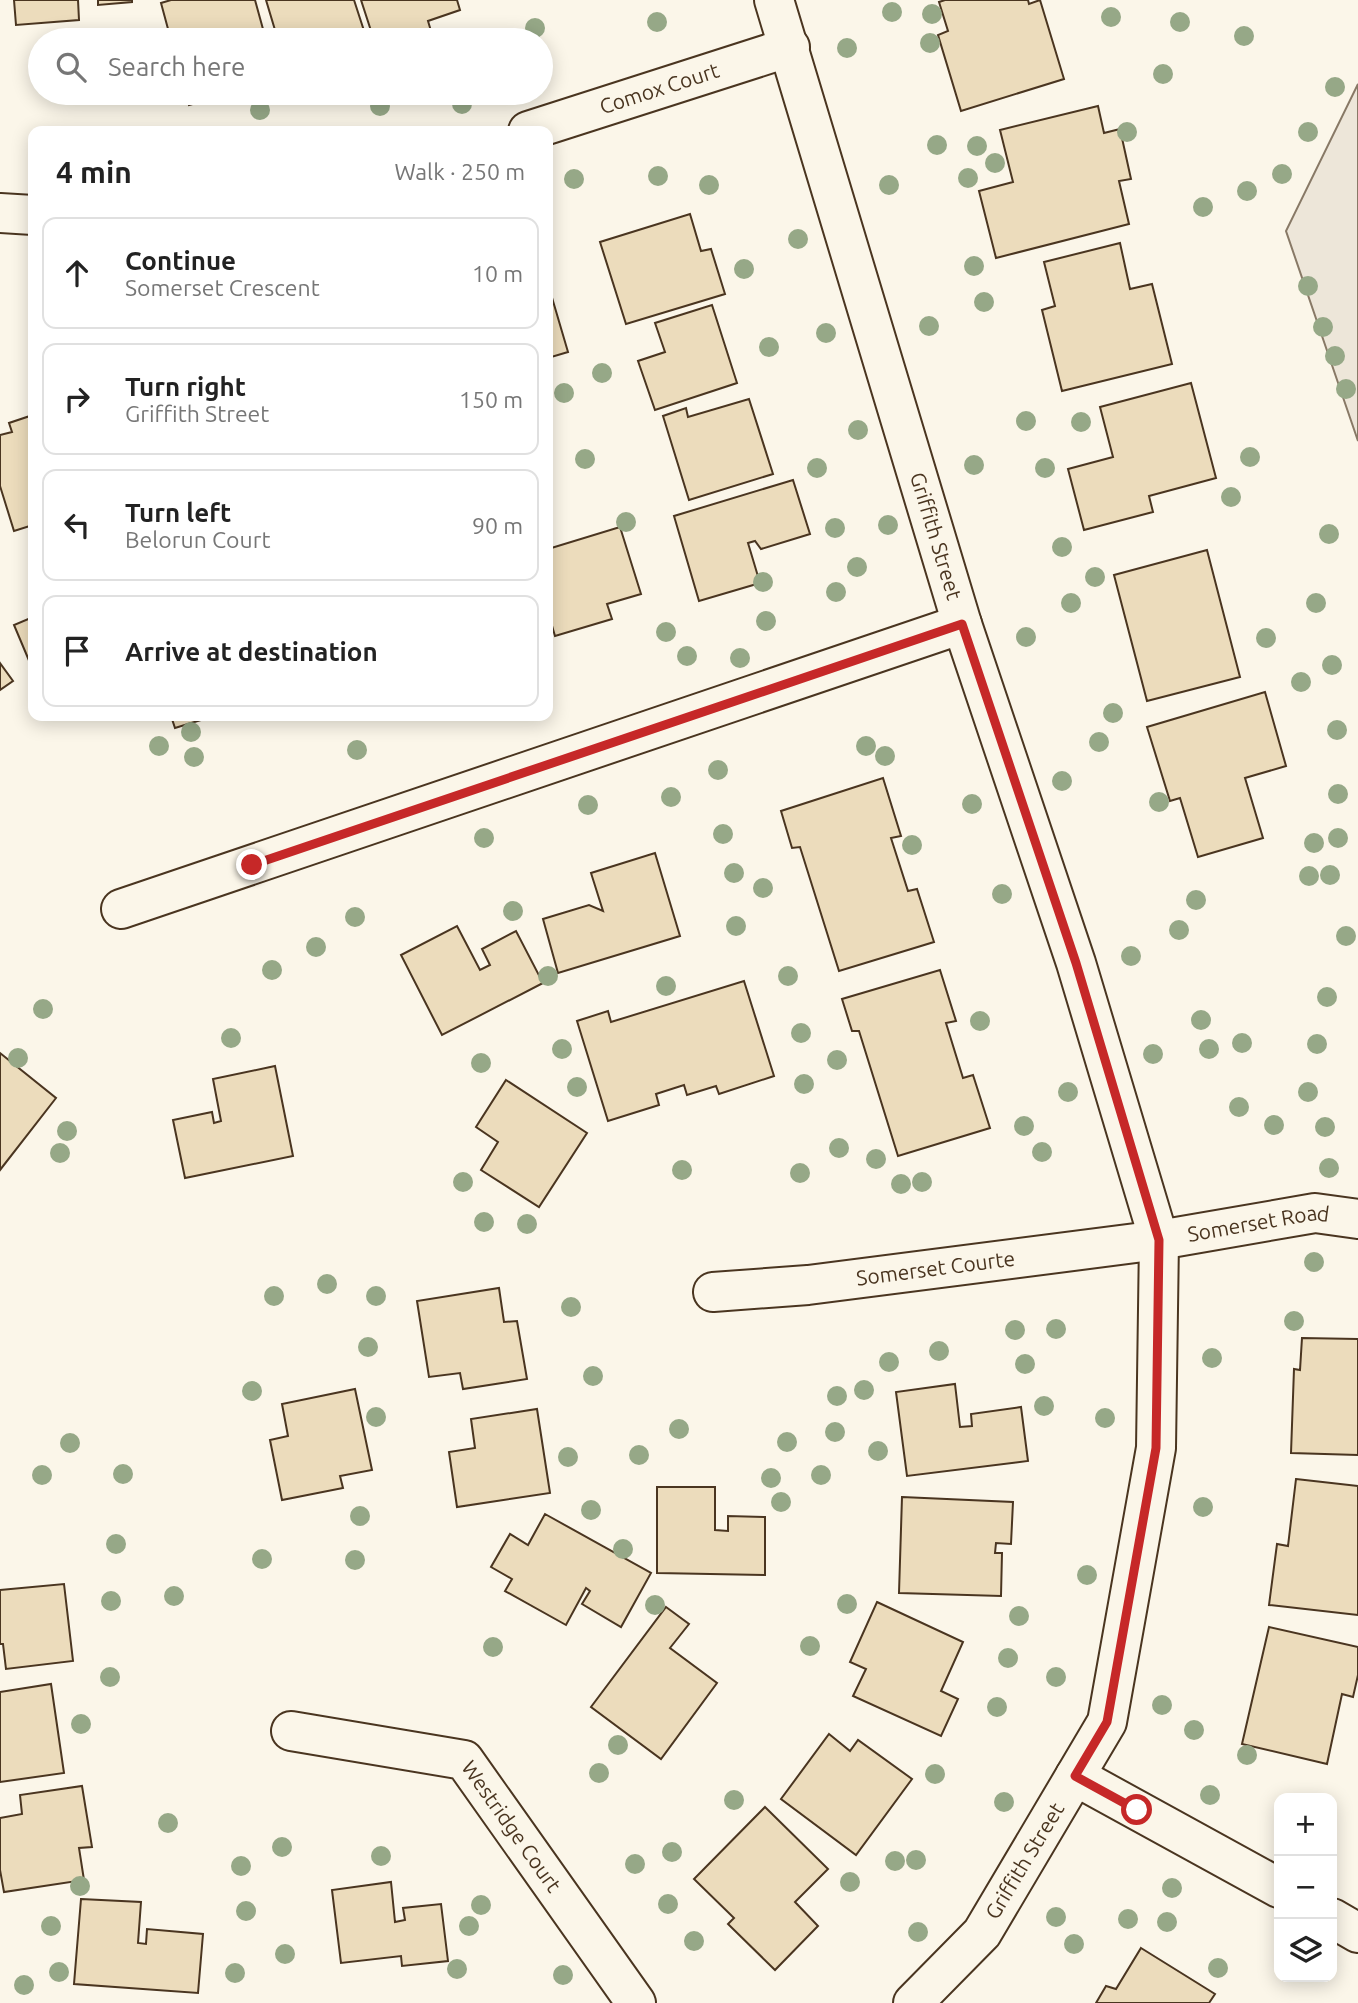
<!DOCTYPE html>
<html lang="en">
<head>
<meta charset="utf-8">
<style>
	:root { --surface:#fff; --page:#f2f2f2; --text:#222; --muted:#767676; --line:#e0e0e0 }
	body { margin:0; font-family:Ubuntu,sans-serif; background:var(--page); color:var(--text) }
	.controls { position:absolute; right:21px; bottom:21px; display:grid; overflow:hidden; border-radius:14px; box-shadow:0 4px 18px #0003 }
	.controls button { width:63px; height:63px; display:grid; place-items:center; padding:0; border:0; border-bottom:2px solid var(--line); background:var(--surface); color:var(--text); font:35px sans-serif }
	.stop { position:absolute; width:21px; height:21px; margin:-16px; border:5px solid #c62828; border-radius:50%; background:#fff }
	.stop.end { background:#c62828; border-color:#fff; box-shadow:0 2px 7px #0008 }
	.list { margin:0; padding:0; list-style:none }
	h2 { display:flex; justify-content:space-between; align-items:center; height:91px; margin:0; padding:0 28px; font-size:30px }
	h2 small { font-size:23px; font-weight:400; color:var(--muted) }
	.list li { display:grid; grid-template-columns:46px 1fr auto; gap:21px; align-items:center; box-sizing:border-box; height:112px; margin:0 14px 14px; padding:0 14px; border:2px solid var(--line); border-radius:14px }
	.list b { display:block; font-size:26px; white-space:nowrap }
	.list p { margin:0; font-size:23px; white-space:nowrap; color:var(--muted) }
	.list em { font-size:23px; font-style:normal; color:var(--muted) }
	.icon { flex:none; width:38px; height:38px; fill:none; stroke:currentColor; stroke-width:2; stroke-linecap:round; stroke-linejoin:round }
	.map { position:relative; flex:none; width:1358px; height:2003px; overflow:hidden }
	.search { position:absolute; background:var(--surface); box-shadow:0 4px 18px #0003; left:28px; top:28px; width:525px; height:77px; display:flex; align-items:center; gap:18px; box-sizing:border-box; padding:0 24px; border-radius:38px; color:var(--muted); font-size:26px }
	.panel { position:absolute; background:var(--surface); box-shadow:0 4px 18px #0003; left:28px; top:126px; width:525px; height:595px; border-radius:14px }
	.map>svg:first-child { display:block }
	.green { fill:#ede6d9; stroke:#887966; stroke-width:2 }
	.building { fill:#ecdcbc; stroke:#4a3520; stroke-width:2 }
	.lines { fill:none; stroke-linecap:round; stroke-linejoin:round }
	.minor-casing { stroke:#4a3520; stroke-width:42 }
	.tertiary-casing { stroke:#4a3520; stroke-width:42 }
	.minor { stroke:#fbf6e9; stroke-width:38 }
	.tertiary { stroke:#fbf6e9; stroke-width:38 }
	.tree { fill:#96a887 }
	.route { stroke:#c62828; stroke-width:9 }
	.labels { text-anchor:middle; stroke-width:5; stroke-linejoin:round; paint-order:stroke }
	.street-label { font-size:21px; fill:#4a3520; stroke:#fbf6e9 }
</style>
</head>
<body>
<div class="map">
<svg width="1358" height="2003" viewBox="0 0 1358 2003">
	<rect width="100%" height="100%" fill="#fbf6e9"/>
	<path class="green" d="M1358,84v357l-72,-210z"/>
	<g class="building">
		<path d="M14,0h64l1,20 -63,5z"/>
		<path d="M98,0h34v2l-34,3z"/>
		<path d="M171,0h84l11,40h-95l-10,-37z"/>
		<path d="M266,0h88l13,40h-89z"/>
		<path d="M361,0h96l3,10 -32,11 3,10 -29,9h-28z"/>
		<path d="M945,0h83l1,4 11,-4 24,79 -103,32 -23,-76 10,-4 -9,-29z"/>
		<path d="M186,93h48l-45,12z"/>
		<path d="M1098,106l6,27 16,-4 11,50 -12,2 10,43 -133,34 -17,-67 34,-9 -13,-52z"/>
		<path d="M690,214l11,37 10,-2 14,45 -99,30 -26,-82z"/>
		<path d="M1120,243l10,46 22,-5 20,80 -110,27 -20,-81 13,-4 -11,-44z"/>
		<path d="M548,284l20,68 -20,6z"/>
		<path d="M712,305l25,78 -82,27 -17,-49 27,-9 -10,-29z"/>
		<path d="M1191,383l25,95 -67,18 4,16 -69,18 -16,-61 45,-12 -13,-50z"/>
		<path d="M749,399l24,75 -84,26 -26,-84 23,-8 2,9z"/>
		<path d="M33,415v110l-19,6 -14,-45v-51l12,-3 -3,-9z"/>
		<path d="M793,480l17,54 -49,15 -6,-8 -7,2 12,40 -61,18 -25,-85z"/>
		<path d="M620,527l21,67 -34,10 5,15 -57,17 -7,-24v-63z"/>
		<path d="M1207,550l33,127 -93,24 -33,-126z"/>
		<path d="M33,617v53l-19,-45z"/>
		<path d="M0,663l13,18 -13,9z"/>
		<path d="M1265,692l21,74 -41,12 18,60 -65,19 -18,-59 -10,3 -23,-74z"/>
		<path d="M171,716h43l-39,12z"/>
		<path d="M883,778l18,58 -10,2 17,53 9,-2 17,53 -95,29 -39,-124 -8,1 -11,-37z"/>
		<path d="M655,853l25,83 -122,37 -15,-54 46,-14 14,6 -12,-38z"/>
		<path d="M457,926l23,44 10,-5 -8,-16 34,-18 27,52 -101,52 -41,-80z"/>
		<path d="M940,970l16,51 -10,2 17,55 10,-3 17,53 -92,28 -39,-125h-7l-10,-32z"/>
		<path d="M744,981l30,95 -55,18 -3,-8 -29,9 -3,-10 -28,9 3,11 -51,16 -31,-100 31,-10 3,11z"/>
		<path d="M0,1053l56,45 -56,72z"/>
		<path d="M275,1066l18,90 -108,22 -12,-58 39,-8 2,11 7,-2 -8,-42z"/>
		<path d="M506,1080l81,53 -48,74 -58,-37 17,-28 -22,-15z"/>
		<path d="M499,1288l5,34 13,-1 10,58 -64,10 -3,-16 -31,4 -12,-76z"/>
		<path d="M1302,1338l56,1v116l-67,-2 3,-84 6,1z"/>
		<path d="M955,1384l5,43 12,-1 -1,-12 50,-7 7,54 -121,15 -11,-84z"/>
		<path d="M355,1389l17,81 -32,6 3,12 -61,12 -12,-60 18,-4 -6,-32z"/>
		<path d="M537,1409l13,84 -93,14 -8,-55 26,-4 -4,-29z"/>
		<path d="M1296,1479l62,7v129l-89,-10 8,-61 11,2z"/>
		<path d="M657,1487h58v43l13,1v-15l37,1v58l-108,-2z"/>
		<path d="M902,1497l111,5 -2,42 -15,-1 -1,10h7l-1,43 -102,-3z"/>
		<path d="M545,1514l106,59 -30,54 -39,-23 8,-13 -4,-3 -20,37 -61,-34 7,-12 -21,-12 19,-33 18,11z"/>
		<path d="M64,1584l9,77 -67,8 -3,-25h-3v-54z"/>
		<path d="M877,1602l86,40 -22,49 17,8 -17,37 -88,-40 13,-27 -16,-7z"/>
		<path d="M666,1607l23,17 -19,24 47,35 -56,76 -70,-52z"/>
		<path d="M1269,1627l89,20v28l-5,22 -11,-3 -15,70 -85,-20z"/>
		<path d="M51,1684l13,89 -64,9v-90z"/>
		<path d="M829,1734l21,17 8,-11 54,39 -56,76 -75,-56z"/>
		<path d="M82,1786l10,61 -13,1 5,32 -80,12 -4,-22v-52l22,-4 -2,-19z"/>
		<path d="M765,1807l63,62 -33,33 23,24 -43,44 -47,-46 6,-6 -40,-39z"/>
		<path d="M391,1882l4,40 10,-2 -2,-12 38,-4 7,57 -46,5 -1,-10 -60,7 -9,-73z"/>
		<path d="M81,1899l60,3 -3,41 8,1 1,-15 56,5 -5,59 -124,-9z"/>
		<path d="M1141,1948l74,46 -6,9h-113l10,-17 10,3z"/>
	</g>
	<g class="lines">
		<g class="minor-casing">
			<g id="minor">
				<path id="s1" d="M528,131l262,-84"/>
				<path d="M0,213l33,2"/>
				<path d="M121,909l841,-285"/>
				<path id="s2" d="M713,1292l95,-7 351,-45 156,-27 43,6"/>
				<path id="s3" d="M291,1731l173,29 172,243"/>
				<path d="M1075,1776l204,112"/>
				<path d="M1332,1918l26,15"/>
			</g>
		</g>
		<g class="tertiary-casing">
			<g id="tertiary">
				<path id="s4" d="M774,0l188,624 114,339 83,277 -3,208 -49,274 -125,211 -69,70"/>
			</g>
		</g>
		<use href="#minor" class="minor"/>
		<use href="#tertiary" class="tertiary"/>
	</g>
	<g class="tree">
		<circle cx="892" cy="12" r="10"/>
		<circle cx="932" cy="14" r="10"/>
		<circle cx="1111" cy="17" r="10"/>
		<circle cx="657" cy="22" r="10"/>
		<circle cx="1180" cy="22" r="10"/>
		<circle cx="535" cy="28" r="10"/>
		<circle cx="1244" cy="36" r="10"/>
		<circle cx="930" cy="43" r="10"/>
		<circle cx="847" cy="48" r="10"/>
		<circle cx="1163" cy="74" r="10"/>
		<circle cx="1335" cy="87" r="10"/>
		<circle cx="462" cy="104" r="10"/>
		<circle cx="380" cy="106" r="10"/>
		<circle cx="260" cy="110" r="10"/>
		<circle cx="1127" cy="132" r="10"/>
		<circle cx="1308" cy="132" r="10"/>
		<circle cx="937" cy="145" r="10"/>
		<circle cx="977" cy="146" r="10"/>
		<circle cx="995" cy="163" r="10"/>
		<circle cx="1282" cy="174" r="10"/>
		<circle cx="658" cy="176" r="10"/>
		<circle cx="968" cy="178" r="10"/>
		<circle cx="574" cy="179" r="10"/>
		<circle cx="709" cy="185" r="10"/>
		<circle cx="889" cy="185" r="10"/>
		<circle cx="1247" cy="191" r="10"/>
		<circle cx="1203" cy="207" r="10"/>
		<circle cx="798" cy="239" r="10"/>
		<circle cx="974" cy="266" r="10"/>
		<circle cx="744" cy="269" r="10"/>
		<circle cx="1308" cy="286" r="10"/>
		<circle cx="984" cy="302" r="10"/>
		<circle cx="929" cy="326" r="10"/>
		<circle cx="1323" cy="327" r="10"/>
		<circle cx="826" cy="333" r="10"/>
		<circle cx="769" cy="347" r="10"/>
		<circle cx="1335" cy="356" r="10"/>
		<circle cx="602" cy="373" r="10"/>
		<circle cx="1346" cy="389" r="10"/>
		<circle cx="564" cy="393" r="10"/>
		<circle cx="1026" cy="421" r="10"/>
		<circle cx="1081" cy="422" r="10"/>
		<circle cx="858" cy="430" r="10"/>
		<circle cx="1250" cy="457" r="10"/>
		<circle cx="585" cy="459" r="10"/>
		<circle cx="974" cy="465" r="10"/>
		<circle cx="817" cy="468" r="10"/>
		<circle cx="1045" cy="468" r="10"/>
		<circle cx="1231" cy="497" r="10"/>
		<circle cx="626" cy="522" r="10"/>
		<circle cx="888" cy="525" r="10"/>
		<circle cx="835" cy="528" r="10"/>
		<circle cx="1329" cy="534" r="10"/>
		<circle cx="1062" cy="547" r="10"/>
		<circle cx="857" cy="567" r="10"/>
		<circle cx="1095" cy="577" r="10"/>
		<circle cx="763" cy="582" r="10"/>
		<circle cx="836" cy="592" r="10"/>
		<circle cx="1071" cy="603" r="10"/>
		<circle cx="1316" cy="603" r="10"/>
		<circle cx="766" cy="621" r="10"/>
		<circle cx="666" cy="632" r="10"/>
		<circle cx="1026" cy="637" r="10"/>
		<circle cx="1266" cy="638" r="10"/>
		<circle cx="687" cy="656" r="10"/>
		<circle cx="740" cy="658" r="10"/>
		<circle cx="1332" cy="665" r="10"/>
		<circle cx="1301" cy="682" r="10"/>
		<circle cx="1113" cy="713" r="10"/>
		<circle cx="1337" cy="730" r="10"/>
		<circle cx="191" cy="732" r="10"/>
		<circle cx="1099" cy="742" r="10"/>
		<circle cx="159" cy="746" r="10"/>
		<circle cx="866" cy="746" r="10"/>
		<circle cx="357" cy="750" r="10"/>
		<circle cx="885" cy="756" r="10"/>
		<circle cx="194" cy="757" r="10"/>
		<circle cx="718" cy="770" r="10"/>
		<circle cx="1062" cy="781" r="10"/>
		<circle cx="1338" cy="794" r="10"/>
		<circle cx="671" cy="797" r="10"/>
		<circle cx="1159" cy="802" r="10"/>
		<circle cx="972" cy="804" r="10"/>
		<circle cx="588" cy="805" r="10"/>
		<circle cx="723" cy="834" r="10"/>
		<circle cx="484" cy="838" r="10"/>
		<circle cx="1338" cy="838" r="10"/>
		<circle cx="1314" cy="843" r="10"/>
		<circle cx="912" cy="845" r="10"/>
		<circle cx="734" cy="873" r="10"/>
		<circle cx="1330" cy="875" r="10"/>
		<circle cx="1309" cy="876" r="10"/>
		<circle cx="763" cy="888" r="10"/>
		<circle cx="1002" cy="894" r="10"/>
		<circle cx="1196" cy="900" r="10"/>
		<circle cx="513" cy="911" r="10"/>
		<circle cx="355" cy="917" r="10"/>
		<circle cx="736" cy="926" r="10"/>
		<circle cx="1179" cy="930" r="10"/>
		<circle cx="1346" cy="936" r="10"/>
		<circle cx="316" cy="947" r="10"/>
		<circle cx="1131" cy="956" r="10"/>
		<circle cx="272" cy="970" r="10"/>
		<circle cx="548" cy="976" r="10"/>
		<circle cx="788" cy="976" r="10"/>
		<circle cx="666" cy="986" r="10"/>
		<circle cx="1327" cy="997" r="10"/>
		<circle cx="43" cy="1009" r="10"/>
		<circle cx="1201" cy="1020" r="10"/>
		<circle cx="980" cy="1021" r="10"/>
		<circle cx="801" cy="1033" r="10"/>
		<circle cx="231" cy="1038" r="10"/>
		<circle cx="1242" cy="1043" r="10"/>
		<circle cx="1317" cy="1044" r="10"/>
		<circle cx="562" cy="1049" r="10"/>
		<circle cx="1209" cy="1049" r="10"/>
		<circle cx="1153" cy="1054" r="10"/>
		<circle cx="18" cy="1058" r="10"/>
		<circle cx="837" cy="1060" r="10"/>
		<circle cx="481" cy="1063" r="10"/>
		<circle cx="804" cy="1084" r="10"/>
		<circle cx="577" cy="1087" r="10"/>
		<circle cx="1068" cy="1092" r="10"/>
		<circle cx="1308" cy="1092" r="10"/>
		<circle cx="1239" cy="1107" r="10"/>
		<circle cx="1274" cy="1125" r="10"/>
		<circle cx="1024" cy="1126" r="10"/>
		<circle cx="1325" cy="1127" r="10"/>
		<circle cx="67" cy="1131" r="10"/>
		<circle cx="839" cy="1148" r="10"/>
		<circle cx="1042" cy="1152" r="10"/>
		<circle cx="60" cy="1153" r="10"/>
		<circle cx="876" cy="1159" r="10"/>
		<circle cx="1329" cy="1168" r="10"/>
		<circle cx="682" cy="1170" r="10"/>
		<circle cx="800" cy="1173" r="10"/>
		<circle cx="463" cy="1182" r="10"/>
		<circle cx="922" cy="1182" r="10"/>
		<circle cx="901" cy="1184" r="10"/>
		<circle cx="484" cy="1222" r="10"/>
		<circle cx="527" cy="1224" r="10"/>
		<circle cx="1314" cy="1262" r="10"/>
		<circle cx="327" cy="1284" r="10"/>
		<circle cx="274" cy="1296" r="10"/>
		<circle cx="376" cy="1296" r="10"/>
		<circle cx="571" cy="1307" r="10"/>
		<circle cx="1294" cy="1321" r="10"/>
		<circle cx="1056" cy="1329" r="10"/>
		<circle cx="1015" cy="1330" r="10"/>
		<circle cx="368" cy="1347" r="10"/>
		<circle cx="939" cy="1351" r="10"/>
		<circle cx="1212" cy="1358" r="10"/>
		<circle cx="889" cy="1362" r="10"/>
		<circle cx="1025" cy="1364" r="10"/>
		<circle cx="593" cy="1376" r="10"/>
		<circle cx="864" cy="1390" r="10"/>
		<circle cx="252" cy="1391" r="10"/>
		<circle cx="837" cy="1396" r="10"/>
		<circle cx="1044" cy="1406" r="10"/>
		<circle cx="376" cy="1417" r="10"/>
		<circle cx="1105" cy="1418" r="10"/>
		<circle cx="679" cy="1429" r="10"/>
		<circle cx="835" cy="1432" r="10"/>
		<circle cx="787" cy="1442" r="10"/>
		<circle cx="70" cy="1443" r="10"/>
		<circle cx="878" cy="1451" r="10"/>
		<circle cx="639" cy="1455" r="10"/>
		<circle cx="568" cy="1457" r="10"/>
		<circle cx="123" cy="1474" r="10"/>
		<circle cx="42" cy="1475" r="10"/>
		<circle cx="821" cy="1475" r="10"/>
		<circle cx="771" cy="1478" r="10"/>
		<circle cx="781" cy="1502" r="10"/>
		<circle cx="1203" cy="1507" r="10"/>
		<circle cx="591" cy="1510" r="10"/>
		<circle cx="360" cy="1516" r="10"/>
		<circle cx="116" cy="1544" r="10"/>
		<circle cx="623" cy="1549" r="10"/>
		<circle cx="262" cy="1559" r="10"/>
		<circle cx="355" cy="1560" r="10"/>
		<circle cx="1087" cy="1575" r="10"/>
		<circle cx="174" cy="1596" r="10"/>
		<circle cx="111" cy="1601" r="10"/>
		<circle cx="847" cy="1604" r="10"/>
		<circle cx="655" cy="1605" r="10"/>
		<circle cx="1019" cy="1616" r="10"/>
		<circle cx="810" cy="1646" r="10"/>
		<circle cx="493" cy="1647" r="10"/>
		<circle cx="1008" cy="1658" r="10"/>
		<circle cx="110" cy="1677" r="10"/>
		<circle cx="1056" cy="1677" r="10"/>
		<circle cx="1162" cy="1705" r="10"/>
		<circle cx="997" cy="1707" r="10"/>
		<circle cx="81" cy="1724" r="10"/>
		<circle cx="1194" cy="1730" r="10"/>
		<circle cx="618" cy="1745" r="10"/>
		<circle cx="1247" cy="1755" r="10"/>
		<circle cx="599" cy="1773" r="10"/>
		<circle cx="935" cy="1774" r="10"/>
		<circle cx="1210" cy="1795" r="10"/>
		<circle cx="734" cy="1800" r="10"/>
		<circle cx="1004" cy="1802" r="10"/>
		<circle cx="168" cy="1823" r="10"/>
		<circle cx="282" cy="1847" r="10"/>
		<circle cx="672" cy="1852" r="10"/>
		<circle cx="381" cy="1856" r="10"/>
		<circle cx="916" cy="1860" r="10"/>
		<circle cx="895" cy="1861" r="10"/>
		<circle cx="635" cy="1864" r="10"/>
		<circle cx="241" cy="1866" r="10"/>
		<circle cx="850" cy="1882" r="10"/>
		<circle cx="80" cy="1886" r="10"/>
		<circle cx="1172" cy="1888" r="10"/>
		<circle cx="668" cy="1904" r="10"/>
		<circle cx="481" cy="1905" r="10"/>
		<circle cx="246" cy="1911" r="10"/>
		<circle cx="1056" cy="1917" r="10"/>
		<circle cx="1128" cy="1919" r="10"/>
		<circle cx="1167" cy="1922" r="10"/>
		<circle cx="51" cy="1926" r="10"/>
		<circle cx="469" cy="1926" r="10"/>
		<circle cx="918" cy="1932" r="10"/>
		<circle cx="694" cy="1941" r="10"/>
		<circle cx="1074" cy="1944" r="10"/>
		<circle cx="285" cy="1954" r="10"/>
		<circle cx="1218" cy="1968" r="10"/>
		<circle cx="457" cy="1969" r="10"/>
		<circle cx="59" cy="1972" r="10"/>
		<circle cx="235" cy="1973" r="10"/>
		<circle cx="563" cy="1975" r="10"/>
		<circle cx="24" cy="1985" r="10"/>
	</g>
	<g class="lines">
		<path class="route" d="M252,865l710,-241 114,339 83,277 -3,208 -49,274 -32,54 62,34"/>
	</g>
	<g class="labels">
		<g class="street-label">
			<text dy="7" stroke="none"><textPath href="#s1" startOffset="138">Comox Court</textPath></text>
			<text dy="7" stroke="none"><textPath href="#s4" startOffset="560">Griffith Street</textPath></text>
			<text dy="7" stroke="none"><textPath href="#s2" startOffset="550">Somerset Road</textPath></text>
			<text dy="7" stroke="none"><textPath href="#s2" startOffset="224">Somerset Courte</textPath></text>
			<text dy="7" stroke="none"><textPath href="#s3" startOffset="257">Westridge Court</textPath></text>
			<text transform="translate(1025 1861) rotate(-59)" y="7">Griffith Street</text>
		</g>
	</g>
</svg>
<div class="controls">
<button>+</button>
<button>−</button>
<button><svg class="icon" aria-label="layers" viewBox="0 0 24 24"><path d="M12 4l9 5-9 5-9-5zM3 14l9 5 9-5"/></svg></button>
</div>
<div class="stop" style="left:1137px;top:1810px"></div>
<div class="stop end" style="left:252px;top:865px"></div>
<div class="search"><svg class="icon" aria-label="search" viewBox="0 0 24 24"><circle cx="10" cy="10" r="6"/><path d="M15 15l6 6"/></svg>Search here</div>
<section class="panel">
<h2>4 min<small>Walk · 250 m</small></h2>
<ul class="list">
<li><svg class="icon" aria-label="ahead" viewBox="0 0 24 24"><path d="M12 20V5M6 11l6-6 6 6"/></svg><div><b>Continue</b><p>Somerset Crescent</p></div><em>10 m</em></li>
<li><svg class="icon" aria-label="right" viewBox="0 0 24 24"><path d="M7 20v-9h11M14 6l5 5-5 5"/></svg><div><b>Turn right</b><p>Griffith Street</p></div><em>150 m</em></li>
<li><svg class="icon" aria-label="left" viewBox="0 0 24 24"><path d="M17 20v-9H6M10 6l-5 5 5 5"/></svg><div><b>Turn left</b><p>Belorun Court</p></div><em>90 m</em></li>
<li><svg class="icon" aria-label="arrive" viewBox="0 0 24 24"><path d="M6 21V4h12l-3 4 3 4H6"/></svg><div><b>Arrive at destination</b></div></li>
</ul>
</section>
</div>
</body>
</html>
